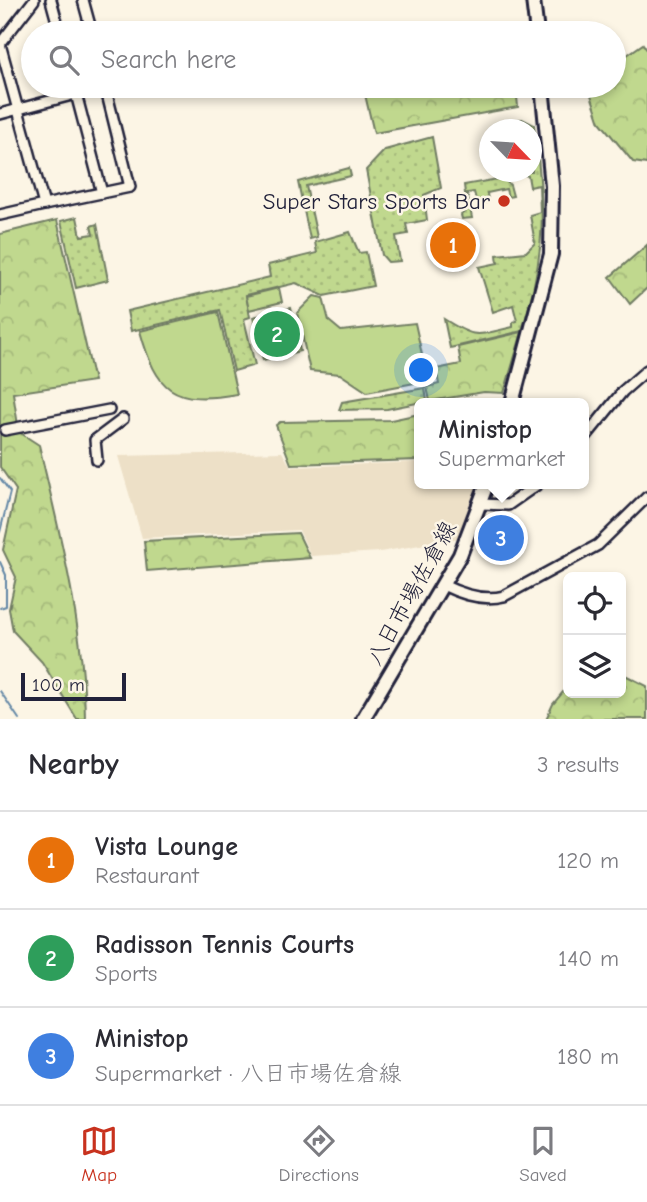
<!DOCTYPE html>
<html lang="en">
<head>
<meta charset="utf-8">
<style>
	:root { --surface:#fff; --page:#f7f7f7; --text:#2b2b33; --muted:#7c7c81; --line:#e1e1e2; --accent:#c8321e }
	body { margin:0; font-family:"Comic Neue","Klee One",sans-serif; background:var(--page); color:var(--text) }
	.controls { position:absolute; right:21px; bottom:21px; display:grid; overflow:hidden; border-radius:10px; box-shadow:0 4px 10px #0003 }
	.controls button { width:63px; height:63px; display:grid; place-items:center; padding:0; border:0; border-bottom:2px solid var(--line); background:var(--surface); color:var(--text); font:35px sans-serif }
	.compass { position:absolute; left:479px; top:119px; width:63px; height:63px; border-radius:50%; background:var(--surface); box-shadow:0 4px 10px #0003; rotate:115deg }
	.scale { position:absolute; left:21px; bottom:18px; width:105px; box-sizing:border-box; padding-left:7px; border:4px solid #22223b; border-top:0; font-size:19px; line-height:24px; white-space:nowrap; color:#22223b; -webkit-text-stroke:5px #fcf5e5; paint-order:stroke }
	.you { position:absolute; left:422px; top:371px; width:24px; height:24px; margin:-18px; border:5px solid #fff; border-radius:50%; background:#1a73e8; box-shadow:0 0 0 10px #1a73e833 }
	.badge { display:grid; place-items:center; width:46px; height:46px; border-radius:50%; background:var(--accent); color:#fff; font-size:23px; font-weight:700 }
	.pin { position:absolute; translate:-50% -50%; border:4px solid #fff; box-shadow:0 2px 7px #0006 }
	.popup { position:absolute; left:414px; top:398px; width:175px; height:91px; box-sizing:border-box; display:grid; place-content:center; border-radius:10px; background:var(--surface); filter:drop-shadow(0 2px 5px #0005); font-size:23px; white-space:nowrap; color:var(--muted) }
	.popup b { font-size:26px; color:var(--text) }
	.popup::after { content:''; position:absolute; left:50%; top:100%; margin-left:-14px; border:14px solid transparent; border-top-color:var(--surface) }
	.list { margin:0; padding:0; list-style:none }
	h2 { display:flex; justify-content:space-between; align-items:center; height:91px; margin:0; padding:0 28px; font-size:30px }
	h2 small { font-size:23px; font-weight:400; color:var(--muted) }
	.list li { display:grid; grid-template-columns:46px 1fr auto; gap:21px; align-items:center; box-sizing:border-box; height:98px; padding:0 28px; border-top:2px solid var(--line) }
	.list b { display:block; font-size:26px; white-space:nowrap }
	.list p { margin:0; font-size:23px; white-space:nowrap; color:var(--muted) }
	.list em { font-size:23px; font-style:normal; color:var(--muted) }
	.icon { flex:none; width:38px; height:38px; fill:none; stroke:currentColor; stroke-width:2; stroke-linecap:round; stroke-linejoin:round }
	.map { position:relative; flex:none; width:647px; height:719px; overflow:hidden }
	.search { position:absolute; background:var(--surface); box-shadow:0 4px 10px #0003; left:21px; right:21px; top:21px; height:77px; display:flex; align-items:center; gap:18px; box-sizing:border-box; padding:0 24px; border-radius:38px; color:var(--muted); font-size:26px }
	.sheet { height:385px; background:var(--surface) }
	nav { display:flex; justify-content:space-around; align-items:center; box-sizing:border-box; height:98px; border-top:2px solid var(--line); background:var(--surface); font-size:19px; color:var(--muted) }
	nav a { display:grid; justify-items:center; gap:4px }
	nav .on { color:var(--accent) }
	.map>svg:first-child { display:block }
	.built { fill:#ede0c7 }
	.grass { fill:url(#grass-dots); stroke:#717d64; stroke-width:2 }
	.forest { fill:url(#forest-crowns); stroke:#717d64; stroke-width:2 }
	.garden { fill:#c0d88e; stroke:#717d64; stroke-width:2 }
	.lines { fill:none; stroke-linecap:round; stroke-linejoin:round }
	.stream { stroke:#6287a6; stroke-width:2 }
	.minor-casing { stroke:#22223b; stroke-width:14 }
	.major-casing { stroke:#22223b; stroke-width:18 }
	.minor { stroke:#fcf5e5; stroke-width:9 }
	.major { stroke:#fcf5e5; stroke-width:12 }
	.poi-dot { fill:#c8321e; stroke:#fcf5e5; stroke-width:2.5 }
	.labels { text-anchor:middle; stroke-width:5; stroke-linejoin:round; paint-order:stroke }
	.poi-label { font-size:23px; fill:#22223b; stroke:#fcf5e5; text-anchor:end }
	.street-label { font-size:23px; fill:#22223b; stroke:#fcf5e5 }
</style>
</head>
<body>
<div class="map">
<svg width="647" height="719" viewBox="0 0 647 719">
	<defs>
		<pattern id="grass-dots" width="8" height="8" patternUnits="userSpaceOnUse" patternTransform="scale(1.75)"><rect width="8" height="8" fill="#c0d88e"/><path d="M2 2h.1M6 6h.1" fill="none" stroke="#a5b97b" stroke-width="1.8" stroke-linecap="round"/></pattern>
		<pattern id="forest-crowns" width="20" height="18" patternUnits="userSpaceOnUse" patternTransform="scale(1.75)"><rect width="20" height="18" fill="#c0d88e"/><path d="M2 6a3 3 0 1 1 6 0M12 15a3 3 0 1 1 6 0" fill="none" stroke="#a5b97b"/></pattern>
	</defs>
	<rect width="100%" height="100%" fill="#fcf5e5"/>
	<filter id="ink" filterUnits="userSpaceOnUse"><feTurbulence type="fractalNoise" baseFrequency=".0143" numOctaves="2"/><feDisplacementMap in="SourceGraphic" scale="14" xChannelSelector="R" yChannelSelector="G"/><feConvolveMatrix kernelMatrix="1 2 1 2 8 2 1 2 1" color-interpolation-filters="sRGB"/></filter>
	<g filter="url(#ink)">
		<path class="built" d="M282,452l9,15 128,-5v22l60,3 -19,51 -80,14 -69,4 -12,-26 -157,8 -24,-82z"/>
		<g class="grass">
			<path d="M522,119l12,6c11,82 13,125 -12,206l-72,17 -6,-29c33,21 32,16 69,8v-5l4,-1 -4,-16 -20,7 -14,-45 19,-4 -1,-8 29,-3 9,-9 -5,-28 10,-3 -1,-27 -9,2 -2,-11 -11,-4h15v-42l-25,-1 -1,-8z"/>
			<path d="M432,137l9,51 -17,7 3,25 -21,4 2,10 -12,2 4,25 -12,1 -6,-7 -16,-85 19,-20z"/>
			<path d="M349,168l2,8 -45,10 11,51 -7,2 -12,-57z"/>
			<path d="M503,178l7,7 3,11 -5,1 -2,-8 -19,4 1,9 -11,2 -3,-12 -7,1 5,25 -10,1 -1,-4 6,-5 -3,-25z"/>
			<path d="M77,217l4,19 12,-2 -2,-8 6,-2 11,56 -32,8 -15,-67z"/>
			<path d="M350,232l9,21 7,-1 7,34 -49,10 -28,-13 -50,12 4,22 -6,2 11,46 -21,6 -14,-61 -89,21 -4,-20 143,-34 -2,-12 49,-12 -2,-11z"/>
			<path d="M425,388l2,13 -40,8 -48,1 3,-8z"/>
		</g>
		<g class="forest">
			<path d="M643,44l4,6v114l-14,-2 -33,-40 -10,-30h-21v-6h45v-22z"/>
			<path d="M363,86h153l2,21 -144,26z"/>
			<path d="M57,220l37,161 -81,12 6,39 20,13c21,90 45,181 46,274h-8l-35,-57 -29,-31 -4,-22 7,-32 -13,-27 13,-60 -16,-23v-233z"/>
			<path d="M647,245v43l-17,16 -20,-27z"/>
			<path d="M522,332l-18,61 -20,-1 -54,9 -3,-14 12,-3 -3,-15 25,-5 -3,-17z"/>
			<path d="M419,414v46l-128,4 -15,-39 4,-3 111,-2z"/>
			<path d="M298,533l12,25 -163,13 -3,-30z"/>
			<path d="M621,673l26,13v33h-101l7,-15 15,-18v7h53z"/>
		</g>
		<g class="garden">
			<path d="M279,288l3,14 -33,8 -3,-14z"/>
			<path d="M314,296l9,2 6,23 12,10 74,-8 12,54 -2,4 -58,11 -27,-18 -30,-3 -13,-58z"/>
			<path d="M291,308l9,43 -37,9 -10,-43z"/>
			<path d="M218,312l19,82c-64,11 -80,-2 -97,-63z"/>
		</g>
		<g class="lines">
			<g class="stream">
				<path d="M0,478l10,14 -10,40"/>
				<path d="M0,562l6,13v31l-6,2"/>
				<path d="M0,691l19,28"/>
			</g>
			<g class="minor-casing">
				<g id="minor">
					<path d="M51,0l9,33"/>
					<path d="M83,0l9,33"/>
					<path d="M0,44l34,-44"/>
					<path d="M74,86l28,107"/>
					<path d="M0,114l106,-28"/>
					<path d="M44,205l86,-18 -25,-101"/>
					<path d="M0,215l44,-10 -44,-161"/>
					<path d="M5,430l104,-20"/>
					<path d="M583,440l40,-49 24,-21"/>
					<path d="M97,460l-2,-20 28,-21"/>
					<path d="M481,504l27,1 30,-21"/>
					<path d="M443,585c18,9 41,16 61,11l94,-51 49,-48"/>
				</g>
			</g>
			<g class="major-casing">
				<g id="major">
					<path d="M533,0l4,33"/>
					<path d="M512,403l39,-149 1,-68 -10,-100"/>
					<path d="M363,719l97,-164 27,-71"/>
				</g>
			</g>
			<use href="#minor" class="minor"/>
			<use href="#major" class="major"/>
		</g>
	</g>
	<circle class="poi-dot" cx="504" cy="201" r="7"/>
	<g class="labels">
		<g class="poi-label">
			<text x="490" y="209">Super Stars Sports Bar</text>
		</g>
		<g class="street-label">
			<text transform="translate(411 593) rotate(-61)" y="8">八日市場佐倉線</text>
		</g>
	</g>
</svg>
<div class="controls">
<button><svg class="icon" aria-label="locate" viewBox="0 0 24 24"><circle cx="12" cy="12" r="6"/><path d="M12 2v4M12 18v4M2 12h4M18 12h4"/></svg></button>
<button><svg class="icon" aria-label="layers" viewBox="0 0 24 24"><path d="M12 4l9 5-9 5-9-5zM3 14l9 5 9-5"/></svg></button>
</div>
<svg class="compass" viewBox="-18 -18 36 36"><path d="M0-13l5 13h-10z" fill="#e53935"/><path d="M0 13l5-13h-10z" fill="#7c7c81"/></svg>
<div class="scale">100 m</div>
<div class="you"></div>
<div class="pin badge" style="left:453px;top:245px;background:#e8710a">1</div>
<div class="pin badge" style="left:277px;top:334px;background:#2e9e5b">2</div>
<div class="pin badge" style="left:501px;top:538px;background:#3f7fe0">3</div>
<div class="popup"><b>Ministop</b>Supermarket</div>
<div class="search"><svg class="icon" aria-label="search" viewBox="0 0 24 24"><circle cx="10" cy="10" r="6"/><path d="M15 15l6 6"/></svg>Search here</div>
</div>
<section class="sheet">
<h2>Nearby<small>3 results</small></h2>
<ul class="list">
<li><span class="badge" style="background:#e8710a">1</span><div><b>Vista Lounge</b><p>Restaurant</p></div><em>120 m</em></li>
<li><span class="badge" style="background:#2e9e5b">2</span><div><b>Radisson Tennis Courts</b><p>Sports</p></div><em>140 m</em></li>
<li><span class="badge" style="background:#3f7fe0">3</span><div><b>Ministop</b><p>Supermarket · 八日市場佐倉線</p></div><em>180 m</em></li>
</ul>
</section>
<nav>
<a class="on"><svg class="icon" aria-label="map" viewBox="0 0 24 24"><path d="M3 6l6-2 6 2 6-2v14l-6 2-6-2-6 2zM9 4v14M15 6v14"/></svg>Map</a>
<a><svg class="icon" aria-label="directions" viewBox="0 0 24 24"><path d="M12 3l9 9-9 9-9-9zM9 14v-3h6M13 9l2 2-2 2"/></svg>Directions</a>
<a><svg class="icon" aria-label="saved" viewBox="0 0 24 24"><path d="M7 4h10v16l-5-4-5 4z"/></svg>Saved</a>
</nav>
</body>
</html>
